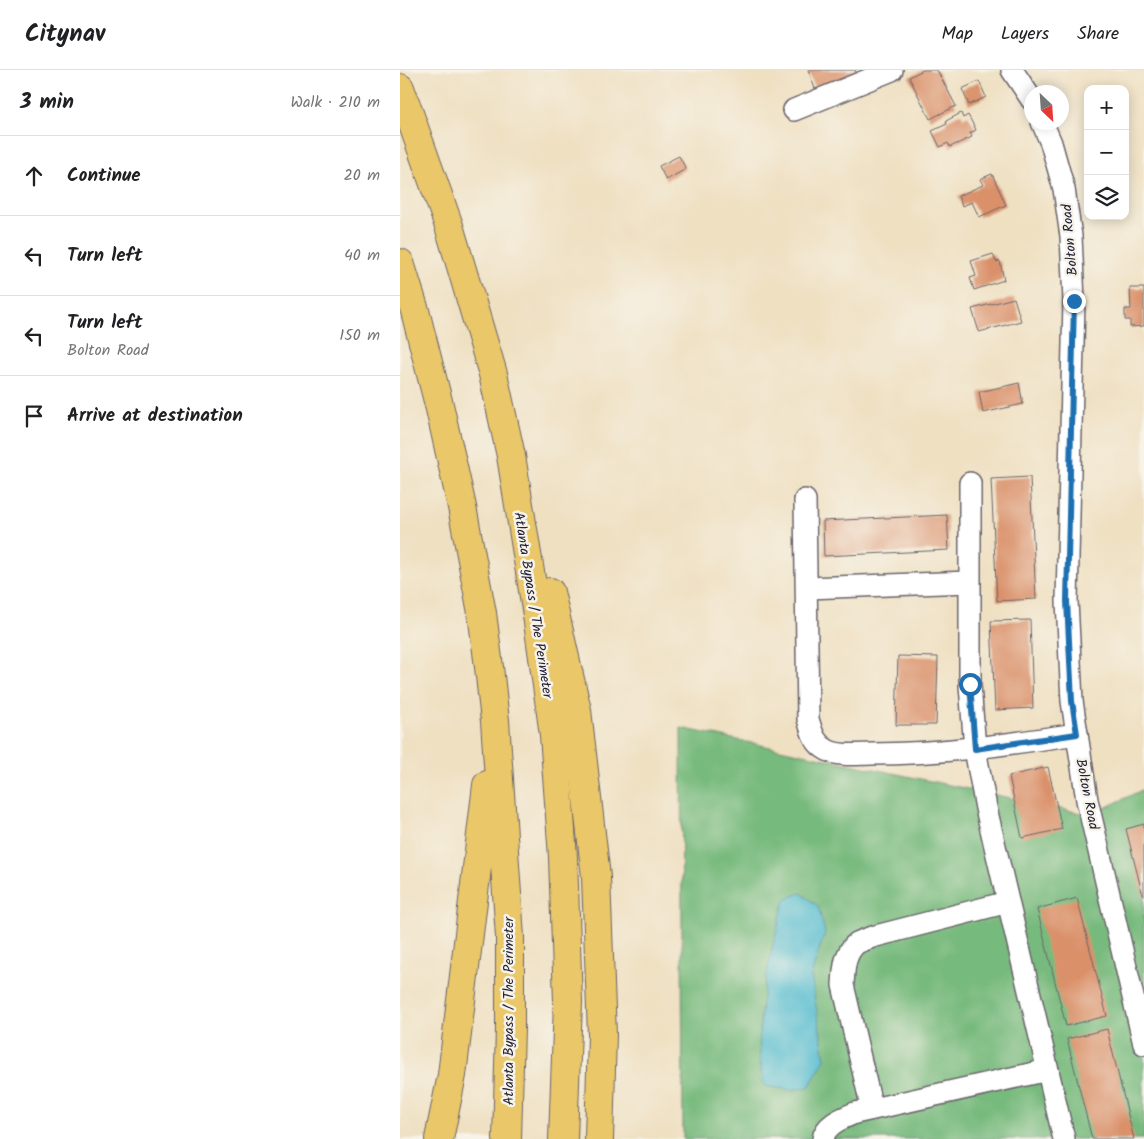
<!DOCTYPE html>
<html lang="en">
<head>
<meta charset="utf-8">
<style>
	:root { --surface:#fff; --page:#f6f6f6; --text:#202124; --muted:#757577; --line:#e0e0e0 }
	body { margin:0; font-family:Kalam,sans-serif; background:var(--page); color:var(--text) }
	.controls { position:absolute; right:15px; top:15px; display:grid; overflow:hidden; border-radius:10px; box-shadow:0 2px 12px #0003 }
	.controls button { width:45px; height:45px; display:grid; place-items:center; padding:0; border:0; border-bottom:1px solid var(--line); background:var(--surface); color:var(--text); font:25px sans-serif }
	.compass { position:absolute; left:624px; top:15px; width:45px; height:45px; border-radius:50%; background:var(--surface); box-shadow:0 2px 12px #0003; rotate:155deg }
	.stop { position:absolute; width:15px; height:15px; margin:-11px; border:4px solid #1f6fb2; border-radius:50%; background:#fff }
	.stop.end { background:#1f6fb2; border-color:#fff; box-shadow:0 1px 5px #0008 }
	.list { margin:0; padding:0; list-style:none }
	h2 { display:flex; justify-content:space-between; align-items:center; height:65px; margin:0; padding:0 20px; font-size:21px }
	h2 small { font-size:16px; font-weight:400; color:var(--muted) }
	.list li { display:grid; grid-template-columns:32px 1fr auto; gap:15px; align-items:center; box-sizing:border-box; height:80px; padding:0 20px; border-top:1px solid var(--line) }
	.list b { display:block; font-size:19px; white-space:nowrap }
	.list p { margin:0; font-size:16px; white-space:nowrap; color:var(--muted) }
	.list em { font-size:16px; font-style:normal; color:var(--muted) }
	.icon { flex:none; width:28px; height:28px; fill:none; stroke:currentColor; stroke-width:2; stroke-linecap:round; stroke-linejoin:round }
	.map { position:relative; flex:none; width:744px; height:1069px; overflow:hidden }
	header { display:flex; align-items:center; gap:30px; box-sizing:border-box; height:70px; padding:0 25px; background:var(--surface); border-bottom:1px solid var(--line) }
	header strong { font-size:24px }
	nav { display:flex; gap:28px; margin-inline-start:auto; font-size:18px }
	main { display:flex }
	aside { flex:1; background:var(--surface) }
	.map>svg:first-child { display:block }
	.forest { fill:#77ba7d; stroke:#4c6e5c }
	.water { fill:#53bcd0; stroke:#3a6f86 }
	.building { fill:#da916b }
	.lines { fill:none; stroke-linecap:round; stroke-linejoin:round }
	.minor-casing { stroke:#6a646a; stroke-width:24 }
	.highway-casing { stroke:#6a646a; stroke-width:30 }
	.minor { stroke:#fff; stroke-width:21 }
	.highway { stroke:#eac769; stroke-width:28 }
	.route { stroke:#1f6fb2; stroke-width:6 }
	.labels { text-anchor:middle; stroke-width:5; stroke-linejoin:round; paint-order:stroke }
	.street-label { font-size:14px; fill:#22223b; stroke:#f7f3e8 }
</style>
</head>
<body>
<header>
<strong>Citynav</strong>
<nav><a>Map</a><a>Layers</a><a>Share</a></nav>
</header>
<main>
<aside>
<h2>3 min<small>Walk · 210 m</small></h2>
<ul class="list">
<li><svg class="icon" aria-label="ahead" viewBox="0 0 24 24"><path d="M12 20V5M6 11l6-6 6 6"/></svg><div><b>Continue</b></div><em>20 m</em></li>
<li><svg class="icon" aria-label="left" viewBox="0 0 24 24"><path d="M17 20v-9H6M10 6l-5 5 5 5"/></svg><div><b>Turn left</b></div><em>40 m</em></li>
<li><svg class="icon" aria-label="left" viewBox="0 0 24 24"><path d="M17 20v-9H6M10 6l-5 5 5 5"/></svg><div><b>Turn left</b><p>Bolton Road</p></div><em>150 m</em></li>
<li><svg class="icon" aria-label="arrive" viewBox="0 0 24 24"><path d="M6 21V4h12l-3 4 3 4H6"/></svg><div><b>Arrive at destination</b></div></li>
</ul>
</aside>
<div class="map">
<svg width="744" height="1069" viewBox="0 0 744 1069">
	<rect width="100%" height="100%" fill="#f7f3e8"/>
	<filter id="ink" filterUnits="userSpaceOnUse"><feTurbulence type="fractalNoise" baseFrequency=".02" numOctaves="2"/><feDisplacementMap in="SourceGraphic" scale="10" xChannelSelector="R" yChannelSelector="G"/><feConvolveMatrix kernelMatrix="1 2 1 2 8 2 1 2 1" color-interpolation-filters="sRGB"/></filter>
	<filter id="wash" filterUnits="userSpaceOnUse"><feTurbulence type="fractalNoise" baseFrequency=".0096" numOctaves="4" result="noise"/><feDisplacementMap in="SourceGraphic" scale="20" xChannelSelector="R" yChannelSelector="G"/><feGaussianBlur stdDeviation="1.12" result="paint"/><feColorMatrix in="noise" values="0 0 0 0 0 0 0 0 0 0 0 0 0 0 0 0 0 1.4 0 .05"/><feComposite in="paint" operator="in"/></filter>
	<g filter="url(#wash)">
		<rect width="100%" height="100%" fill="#efe0c2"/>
		<path class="forest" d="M281,658l409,87 54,-26v350h-461z"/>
		<path class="water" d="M401,823l17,13 7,26 -14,44 14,83 -16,28 -18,3 -27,-4c-13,-61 5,-127 21,-187z"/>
		<g id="blocks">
			<g class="building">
				<path d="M408,0h47l2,4 -40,20z"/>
				<path d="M523,0h14l19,36 -26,13 -21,-42z"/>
				<path d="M579,11l7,16 -17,8 -7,-16z"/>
				<path d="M561,43l2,5 5,-3 8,15 -6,3 2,4 -22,10 -2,-4 -8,4 -8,-16 15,-7 -1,-3z"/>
				<path d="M279,86l7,13 -20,11 -7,-14z"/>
				<path d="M592,104l14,31 -27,12 -7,-15 -10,4 -4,-10 25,-11 -3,-6z"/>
				<path d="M593,184l3,8 4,-1 4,19 -30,10 -4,-12 6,-2 -5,-15z"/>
				<path d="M730,218h14v38l-14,1v-7h-5v-11h6z"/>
				<path d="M614,228l7,23 -42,11 -7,-23z"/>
				<path d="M619,313l4,21 -40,9 -4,-21z"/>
				<path d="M630,407l6,122 -39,2 -6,-122z"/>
				<path d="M547,445l2,35 -125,6 -1,-35z"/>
				<path d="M630,550l3,88 -38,2 -4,-89z"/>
				<path d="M498,586l40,1 -2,68h-40z"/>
				<path d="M648,697l14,62 -40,9 -13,-62z"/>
				<path d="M744,754v72h-1l-17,-67z"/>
				<path d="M677,828l30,118 -41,10 -29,-117z"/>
				<path d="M707,959l27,110h-42l-25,-100z"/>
			</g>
		</g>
	</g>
	<g filter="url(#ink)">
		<use href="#blocks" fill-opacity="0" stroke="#6a646a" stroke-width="1"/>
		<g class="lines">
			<g class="minor-casing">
				<g id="minor">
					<path d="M612,0l20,30"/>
					<path d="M394,40l98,-40"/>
					<path d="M642,52l9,21 13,46 7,47 3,65 -7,300 5,100 15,99 57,244"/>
					<path d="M570,413v202l5,64 11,59 78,331"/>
					<path d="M405,430l3,219c4,13 6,24 19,31 12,7 32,4 45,4 69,0 137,-10 205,-20"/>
					<path d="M407,518l162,-6"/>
					<path d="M472,1039l-29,-124c1,-15 1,-32 14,-42 4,-2 10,-4 15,-6l136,-35"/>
					<path d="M423,1069c2,-15 20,-21 32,-26l193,-43"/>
				</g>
			</g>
			<g class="highway-casing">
				<g id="highway">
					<path d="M0,18l49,138 44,148 18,82 26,159 17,120 9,122 5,145 -5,137"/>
					<path d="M0,193l15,48 25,98 22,98 20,106 7,54 6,54 15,216v91l-3,111"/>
					<path d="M150,522l27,118 19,167 6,158 -3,104"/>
					<path d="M39,1069l13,-64 35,-290"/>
				</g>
			</g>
			<use href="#minor" class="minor"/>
			<use href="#highway" class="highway"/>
		</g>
	</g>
	<g class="lines" filter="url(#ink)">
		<path class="route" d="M570,614l5,65 102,-15 -5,-33 -5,-100 7,-300"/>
	</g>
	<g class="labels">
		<g class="street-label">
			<text transform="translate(669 170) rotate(-95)" y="5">Bolton Road</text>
			<text transform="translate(134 535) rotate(81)" y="5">Atlanta Bypass / The Perimeter</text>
			<text transform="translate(688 724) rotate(79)" y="5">Bolton Road</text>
			<text transform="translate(108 941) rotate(-90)" y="5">Atlanta Bypass / The Perimeter</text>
		</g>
	</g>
</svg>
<div class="controls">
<button>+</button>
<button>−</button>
<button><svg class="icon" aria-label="layers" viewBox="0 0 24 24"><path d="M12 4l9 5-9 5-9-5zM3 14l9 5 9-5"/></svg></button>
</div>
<svg class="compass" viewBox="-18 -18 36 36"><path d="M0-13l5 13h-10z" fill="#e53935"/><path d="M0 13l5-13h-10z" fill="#757577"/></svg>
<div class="stop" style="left:570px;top:614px"></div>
<div class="stop end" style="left:674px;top:231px"></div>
</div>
</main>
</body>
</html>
